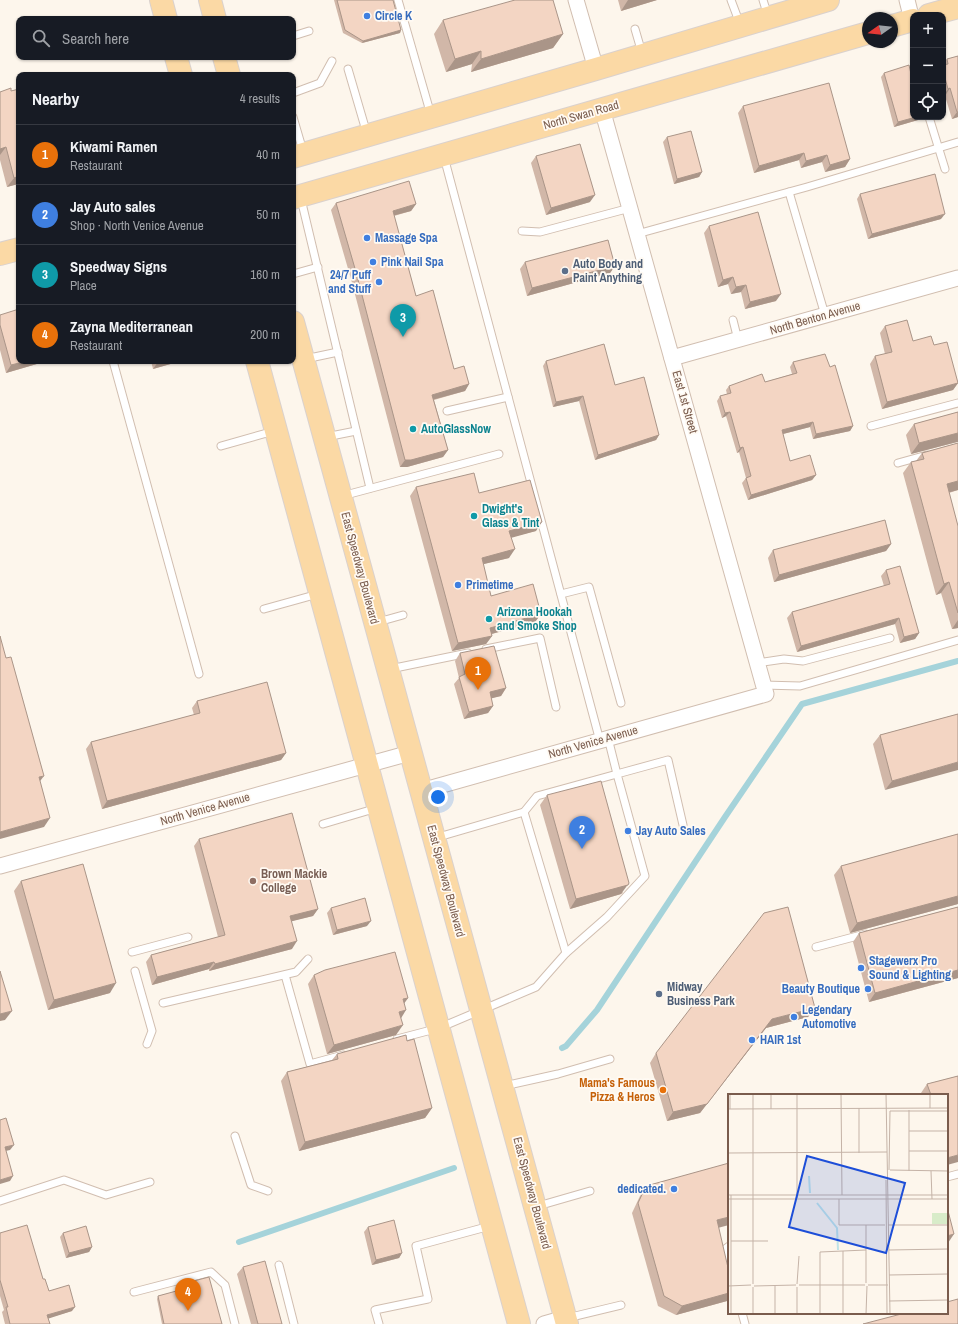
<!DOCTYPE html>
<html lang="en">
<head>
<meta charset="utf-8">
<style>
	:root { --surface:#171b24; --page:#242831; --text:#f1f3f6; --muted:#9ea1a6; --line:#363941; --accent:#ea580c }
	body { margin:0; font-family:"Archivo Narrow",sans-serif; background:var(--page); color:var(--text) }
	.controls { position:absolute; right:12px; top:12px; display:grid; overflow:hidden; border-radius:8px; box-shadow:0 1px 3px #0004 }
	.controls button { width:36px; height:36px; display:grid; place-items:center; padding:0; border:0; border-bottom:1px solid var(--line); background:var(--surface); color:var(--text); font:20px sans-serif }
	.compass { position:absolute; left:862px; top:12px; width:36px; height:36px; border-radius:50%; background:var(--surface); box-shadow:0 1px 3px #0004; rotate:255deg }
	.you { position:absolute; left:438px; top:797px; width:14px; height:14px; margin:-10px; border:3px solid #fff; border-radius:50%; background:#1a73e8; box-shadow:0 0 0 6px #1a73e833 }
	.badge { display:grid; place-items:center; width:26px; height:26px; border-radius:50%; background:var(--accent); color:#fff; font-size:13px; font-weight:700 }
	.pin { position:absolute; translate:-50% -33px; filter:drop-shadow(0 1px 2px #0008) }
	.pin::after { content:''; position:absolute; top:21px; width:14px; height:12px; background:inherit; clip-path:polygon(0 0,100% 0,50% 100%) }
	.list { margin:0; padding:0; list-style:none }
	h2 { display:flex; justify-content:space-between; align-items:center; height:52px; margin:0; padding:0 16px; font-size:17px }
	h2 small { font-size:13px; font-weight:400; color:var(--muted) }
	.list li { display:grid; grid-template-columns:26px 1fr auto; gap:12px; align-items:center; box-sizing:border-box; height:60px; padding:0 16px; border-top:1px solid var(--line) }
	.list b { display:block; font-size:15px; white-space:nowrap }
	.list p { margin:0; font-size:13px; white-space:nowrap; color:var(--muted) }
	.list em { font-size:13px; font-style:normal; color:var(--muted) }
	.icon { flex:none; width:22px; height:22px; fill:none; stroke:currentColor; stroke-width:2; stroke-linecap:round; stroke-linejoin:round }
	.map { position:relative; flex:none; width:958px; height:1324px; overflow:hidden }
	.search { position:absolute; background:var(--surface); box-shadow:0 1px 3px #0004; left:16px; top:16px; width:280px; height:44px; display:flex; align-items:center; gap:10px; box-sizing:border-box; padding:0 14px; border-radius:8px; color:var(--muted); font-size:15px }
	.panel { position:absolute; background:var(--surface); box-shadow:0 1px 3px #0004; left:16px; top:72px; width:280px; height:292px; border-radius:8px }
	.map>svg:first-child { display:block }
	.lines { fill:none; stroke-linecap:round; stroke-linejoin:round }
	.stream { stroke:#a5d3da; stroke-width:6 }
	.lane-casing { stroke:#d1beb0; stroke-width:9 }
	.street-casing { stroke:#d1beb0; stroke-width:17 }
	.primary-casing { stroke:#dad1cd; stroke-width:24 }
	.lane { stroke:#fff; stroke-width:7 }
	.street { stroke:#fff; stroke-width:15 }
	.primary { stroke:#fbd9a5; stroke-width:22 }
	.wall { fill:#d1b7a8 }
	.shaded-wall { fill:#aa9588 }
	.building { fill:#f3d5c3; stroke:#aa9588 }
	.shop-dot { fill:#3f7fe0; stroke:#fffaf3; stroke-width:1.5 }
	.service-dot { fill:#5c6f8a; stroke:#fffaf3; stroke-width:1.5 }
	.culture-dot { fill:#0f9aa8; stroke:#fffaf3; stroke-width:1.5 }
	.education-dot { fill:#8d6e63; stroke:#fffaf3; stroke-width:1.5 }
	.food-dot { fill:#e8710a; stroke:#fffaf3; stroke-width:1.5 }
	.labels { text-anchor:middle; stroke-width:3.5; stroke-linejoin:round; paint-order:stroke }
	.shop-label { font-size:12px; font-weight:bold; fill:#366cbe; stroke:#fffaf3; text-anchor:start }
	.street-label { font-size:12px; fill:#7a5c4d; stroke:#fffaf3 }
	.service-label { font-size:12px; font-weight:bold; fill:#4e5e75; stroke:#fffaf3; text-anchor:start }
	.culture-label { font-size:12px; font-weight:bold; fill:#0d838f; stroke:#fffaf3; text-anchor:start }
	.education-label { font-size:12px; font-weight:bold; fill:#785e54; stroke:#fffaf3; text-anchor:start }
	.food-label { font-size:12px; font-weight:bold; fill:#c56008; stroke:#fffaf3; text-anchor:end }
	.inset-river { fill:none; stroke:#bfe3e8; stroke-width:2 }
	.inset-road { fill:none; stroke:#c5b3a7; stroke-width:1 }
	.view { fill:#1d4ed8; fill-opacity:0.15; stroke:#1d4ed8; stroke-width:2 }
	.inset-edge { fill:none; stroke:#7a5c4d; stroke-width:2 }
</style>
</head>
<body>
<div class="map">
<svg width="958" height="1324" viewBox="0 0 958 1324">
	<rect width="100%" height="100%" fill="#fdf6ec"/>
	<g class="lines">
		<g class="stream">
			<path d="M562,1048l4,-2 31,-36 128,-193 77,-113 156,-43"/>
			<path d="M239,1242l215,-74"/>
		</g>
		<g class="lane-casing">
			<g id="lane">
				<path d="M398,0l33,115"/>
				<path d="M731,0l9,24"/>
				<path d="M763,0l5,16"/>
				<path d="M635,29l7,24"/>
				<path d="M293,36l16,-5"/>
				<path d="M348,69l19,65"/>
				<path d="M293,93l27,-10 12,-22"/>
				<path d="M293,117l10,34"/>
				<path d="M929,117l16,52"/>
				<path d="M444,157l156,584"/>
				<path d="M789,192l36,123"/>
				<path d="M301,199l69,289"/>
				<path d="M522,231l18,1 90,-24"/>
				<path d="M637,234l170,-47 151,-45"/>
				<path d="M293,274l25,-7"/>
				<path d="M733,320l5,20"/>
				<path d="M305,359l33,-7"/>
				<path d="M113,361l86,313"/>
				<path d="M447,411l61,-14"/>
				<path d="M871,426l87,-23"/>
				<path d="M326,437l30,-6"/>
				<path d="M221,446l53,-15"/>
				<path d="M898,463l29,-8"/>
				<path d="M342,496l157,-42"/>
				<path d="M561,594l28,-7 32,116"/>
				<path d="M264,609l54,-15"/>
				<path d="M378,622l25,-7"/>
				<path d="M486,649l54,-11 16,69"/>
				<path d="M757,663l27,-4 19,2 87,-23"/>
				<path d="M390,669l78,-16"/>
				<path d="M763,685l37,1 158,-46"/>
				<path d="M524,812l13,-16 80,-22 -9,-36"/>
				<path d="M323,824l54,-16"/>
				<path d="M816,947l49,-13"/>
				<path d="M132,952l56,-15"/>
				<path d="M566,953l41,-36 38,-41 -28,-102 51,-14 15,65"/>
				<path d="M135,971l17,60 -5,13"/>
				<path d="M285,975l25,89 33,-9"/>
				<path d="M163,1003l133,-31 12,-13"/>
				<path d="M397,1039l42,-11 97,-41 30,-34 -42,-141 -89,26"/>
				<path d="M504,1086l54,-12 52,-15"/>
				<path d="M235,1136l16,49 17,6"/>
				<path d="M947,1177l11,-3"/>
				<path d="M0,1201l64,-21 42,15 44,-13"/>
				<path d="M538,1206l52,-15"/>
				<path d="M729,1246l-4,3 4,15"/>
				<path d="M279,1265l15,59"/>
				<path d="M134,1292l77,-20 14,13 10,39"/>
				<path d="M742,1313l3,11"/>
				<path d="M567,1318l54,-13"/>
				<path d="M379,1324l-4,-14 53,-11 -12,-53 74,-20"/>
			</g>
		</g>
		<g class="street-casing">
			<g id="street">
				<path d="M576,0l20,69"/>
				<path d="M907,0l5,20"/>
				<path d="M672,358l286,-80"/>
				<path d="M421,791l345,-97 -164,-585"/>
				<path d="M0,866l410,-113"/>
				<path d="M544,1324l21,-6"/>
			</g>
		</g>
		<g class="primary-casing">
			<g id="primary">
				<path d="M161,0l5,19"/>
				<path d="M210,0l5,19"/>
				<path d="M929,15l29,-8"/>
				<path d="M892,26l21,-6"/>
				<path d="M176,57l5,18"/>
				<path d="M224,57l5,18"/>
				<path d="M293,157l303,-88 232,-69"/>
				<path d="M293,198l575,-165"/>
				<path d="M0,254l19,-5"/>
				<path d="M293,322l274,1002"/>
				<path d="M257,361l262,963"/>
			</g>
		</g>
		<use href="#lane" class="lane"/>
		<use href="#street" class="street"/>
		<use href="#primary" class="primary"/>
	</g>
	<g class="wall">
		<path d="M334,0h59l8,30 -1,3 -38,10 -19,-10z"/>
		<path d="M618,0h39l-36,11z"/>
		<path d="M443,20l120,14 -10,14 -82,24 1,-8 -26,8 -12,-38z"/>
		<path d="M958,56v61l-6,2 -7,-23h-2v-32l4,-5z"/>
		<path d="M884,73l34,47 -24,7 -13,-50z"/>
		<path d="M19,89v99l-1,-4 -11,3 -7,-27v-68l11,-1z"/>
		<path d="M743,106l107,53 -5,8 -20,5 -3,-10 -21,6 -2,-8 -45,13 -16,-60z"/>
		<path d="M667,137l35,35 -3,5 -25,7 -11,-42z"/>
		<path d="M536,156l54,46 -44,13 -15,-52z"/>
		<path d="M860,194l81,25 -73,20 -11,-40z"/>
		<path d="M336,203l80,1 -5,7 -17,5 22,80 38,73 15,15 -4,7 -31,9 14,50 -5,7 -36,10h-7l-49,-188 -20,-69z"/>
		<path d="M709,226l67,75 -31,8 -4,-17 -10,2 -3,-10 -10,3 -14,-54z"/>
		<path d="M525,262l90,4 -5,7 -83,23 -7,-27z"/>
		<path d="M0,315l19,46h28l-41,12 -6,-23z"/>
		<path d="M885,326l28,15 21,4 24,38 -5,7 -71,19 -12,-45 5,-8 10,-2 -5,-21z"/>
		<path d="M151,361h30l-28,8z"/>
		<path d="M546,361l69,24 44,50 -3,5 -61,20 -16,-59 -26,6 -10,-41z"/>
		<path d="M793,362l60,64 -3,5 -37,8 -3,-12 -27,7 7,27 26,14 -4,5 -64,20 -6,-17 4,-5 -7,-26 -2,1 -11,-37 -4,2 -5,-17 3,-5 7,-2 -1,-4 3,-4 36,-4 27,-8 -2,-7z"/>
		<path d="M958,412v30h-1l-46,12 -5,-19 8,-11z"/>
		<path d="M958,443v47l-9,3 9,33v102l-6,1 -11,-36 -5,2 -33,-122 8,-11 5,-1 6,-8z"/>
		<path d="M416,487l63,6 57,38 -25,6 -2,21 -26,6 8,32 50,18 -6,8 -43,12v2l-6,8 -34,7 -42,-155z"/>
		<path d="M891,544l-5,7 -112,31 -6,-24 5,-8z"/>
		<path d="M886,570l33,63 -4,6 -15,4 -5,-19 -98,28 -10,-34 5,-6 92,-26 -3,-10z"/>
		<path d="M460,653l46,35 -5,8 -10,2 2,8 -5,7 -24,6 -10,-35 5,-6 -4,-17z"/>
		<path d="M197,701l89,52 -5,7 -179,49 -16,-60 5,-7 103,-27 -2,-7z"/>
		<path d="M958,714l-73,76 -12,-46 7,-9z"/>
		<path d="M547,795l76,98 -2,1 -51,15 -30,-104z"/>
		<path d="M958,834v70l-108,29 -16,-58 7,-9z"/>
		<path d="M199,839l119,70 -5,7 -22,5 1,28 -83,22v-2l-57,16 -6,-23 5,-7 67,-18 -24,-91z"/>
		<path d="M21,881l89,112 -62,17 -34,-119z"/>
		<path d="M958,907v71l-89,24 -16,-60 6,-9z"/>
		<path d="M331,908l36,18 -34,9 -6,-22z"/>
		<path d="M314,975l94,23 -4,5 -8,32 -69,19 -19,-70z"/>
		<path d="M815,1008l-7,9 -42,11 -66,85 -33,8 -17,-58 6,-10z"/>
		<path d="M337,1054l95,54 -7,10 -126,33 -18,-70 6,-9 45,-12z"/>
		<path d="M958,1076l-11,19h-26v-2l6,-9z"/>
		<path d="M646,1186l72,42 11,65v5l-2,3 -51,14 -18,-9 -26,-93 8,-17z"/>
		<path d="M368,1227l34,26 -3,5 -27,7 -8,-33z"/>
		<path d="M0,1233l43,46 6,12 23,20 -24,7 2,6h-45l-3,-12 2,-2 -4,-14z"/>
		<path d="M63,1233l29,14 -3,5 -23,6 -6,-21z"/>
		<path d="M243,1267l39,57h-31l-14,-50z"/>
		<path d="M190,1282l32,42h-60l-5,-25 1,-3 31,-8 -1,-3z"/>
	</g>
	<g class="shaded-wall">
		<path d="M628,0h29l-36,11z"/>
		<path d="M401,30l-1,3 -38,10 1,-2z"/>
		<path d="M563,34l-10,14 -82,24 10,-13z"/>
		<path d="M481,51l-9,13 -26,8 9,-13z"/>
		<path d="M950,88l-5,8h-2l5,-7z"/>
		<path d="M957,112h1v5l-6,2z"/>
		<path d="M916,117h4l-2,3 -24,7 4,-5z"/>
		<path d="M6,147l-6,8v-6z"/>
		<path d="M804,153l-5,7 -45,13 5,-7z"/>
		<path d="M827,155l-5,7 -21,6 5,-7z"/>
		<path d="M850,159l-5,8 -20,5 5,-7z"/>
		<path d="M702,172l-3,5 -25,7 3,-5z"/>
		<path d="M19,176v7l-1,1 -11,3 7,-9z"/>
		<path d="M595,195l-5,7 -44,13 5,-7z"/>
		<path d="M416,204l-5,7 -23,6 5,-6z"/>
		<path d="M945,214l-4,5 -73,20 4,-5z"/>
		<path d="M615,266l-5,7 -83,23 5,-8z"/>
		<path d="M733,277l-5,7 -10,3 5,-7z"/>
		<path d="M746,285l-5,7 -10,2 5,-7z"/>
		<path d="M781,294l-5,7 -31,8 5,-7z"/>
		<path d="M27,361h20l-41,12 5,-8z"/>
		<path d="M161,361h20l-28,8 5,-7z"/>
		<path d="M958,383l-5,7 -71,19 5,-7z"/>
		<path d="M469,384l-4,7 -37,10 4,-6z"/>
		<path d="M583,396l-4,5 -26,6 3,-5z"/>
		<path d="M730,412l-4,4 -4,2 3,-5z"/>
		<path d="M813,422l-3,5 -31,8 3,-5z"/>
		<path d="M853,426l-3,5 -37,8 3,-5z"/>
		<path d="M958,433v9h-1l-46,12 8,-11z"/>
		<path d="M659,435l-3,5 -61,20 3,-5z"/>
		<path d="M743,447l-4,5 -2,1 3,-5z"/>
		<path d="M448,450l-5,7 -36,10h-7l5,-7z"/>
		<path d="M816,475l-4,5 -64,20 3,-5z"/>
		<path d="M958,481v9l-19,5 8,-11z"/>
		<path d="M542,522l-6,9 -33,9 6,-9z"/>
		<path d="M891,544l-5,7 -112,31 5,-7z"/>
		<path d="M515,549l-6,9 -33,8 6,-8z"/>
		<path d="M949,582l-8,11 -5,2 8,-11z"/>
		<path d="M541,614l-6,8 -51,14 6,-8z"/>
		<path d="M899,618l-4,6 -98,28 4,-6z"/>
		<path d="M958,620v8l-6,1z"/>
		<path d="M919,633l-4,6 -15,4 4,-6z"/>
		<path d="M492,636l-6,8 -34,7 6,-8z"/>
		<path d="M506,688l-5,8 -16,4 5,-8z"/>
		<path d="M493,706l-5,7 -24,6 5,-7z"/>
		<path d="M286,753l-5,7 -179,49 5,-8z"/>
		<path d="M958,762v8l-73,20 7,-9z"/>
		<path d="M44,776l-7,9 2,-8z"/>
		<path d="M50,818l-6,9 -44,12v-7z"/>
		<path d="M629,883l-8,11 -51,15 6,-10z"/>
		<path d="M958,896v8l-108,29 7,-10z"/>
		<path d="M318,909l-5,7 -28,7 5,-7z"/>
		<path d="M371,921l-4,5 -34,9 4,-5z"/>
		<path d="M297,941l-5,8 -83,22 6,-7z"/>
		<path d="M214,962l-5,7 -57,16 5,-8z"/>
		<path d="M958,970v8l-89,24 6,-9z"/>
		<path d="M116,983l-6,10 -62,17 6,-10z"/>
		<path d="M408,998l-7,10 2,-9z"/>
		<path d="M815,1008l-7,9 -42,11 -66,85 -33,8 6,-9 99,-93z"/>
		<path d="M406,1010l-6,10 -1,-8z"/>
		<path d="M12,1011l-7,9 -5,1v-7z"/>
		<path d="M403,1025l-7,10 -69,19 7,-9z"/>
		<path d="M432,1108l-7,10 -126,33 6,-9z"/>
		<path d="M14,1145l-4,5 -9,2 4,-5z"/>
		<path d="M958,1155v7l-11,3v-7z"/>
		<path d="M13,1176l-3,5 -10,3v-4z"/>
		<path d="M729,1217v8l-19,5 7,-10z"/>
		<path d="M954,1234l-6,9h-1v-7z"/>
		<path d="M92,1247l-3,5 -23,6 3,-5z"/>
		<path d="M402,1253l-3,5 -27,7 4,-5z"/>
		<path d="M729,1293v5l-2,3 -51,14 6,-9z"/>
		<path d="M75,1307l-3,4 -28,9 3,-5z"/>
	</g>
	<g class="building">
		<path d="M337,0h56l8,30 -38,11 -18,-11z"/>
		<path d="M515,0h38l10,34 -82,25v-8l-26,8 -12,-39z"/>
		<path d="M958,56v56h-1l-7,-24 -2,1 -5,-18v-6l5,-1 -1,-5z"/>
		<path d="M909,65l4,18v34h3l-18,5 -14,-49z"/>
		<path d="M829,83l21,76 -20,6 -3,-10 -21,6 -2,-8 -45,13 -16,-60z"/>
		<path d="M11,88v3l8,-2v87l-5,2 -8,-31 -6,2v-57z"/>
		<path d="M691,131l11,41 -25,7 -10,-42z"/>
		<path d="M580,144l15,51 -44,13 -15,-52z"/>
		<path d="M935,174l10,40 -73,20 -12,-40z"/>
		<path d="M409,181l7,23 -23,7 23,85 17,-6 21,79 10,-3 5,18 -37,11 16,55 -37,10h-6l-49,-188 -20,-69z"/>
		<path d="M758,212l23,82 -31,8 -4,-17 -10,2 -3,-10 -10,3 -14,-54z"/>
		<path d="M608,240l7,26 -83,22 -7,-26z"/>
		<path d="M19,309v52h8l-16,4 -11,-40v-10z"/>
		<path d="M907,320l6,21 18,-5 3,9 13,-3 11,41 -71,19 -12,-46 17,-4 -7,-26z"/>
		<path d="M604,344l11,41 29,-8 15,58 -61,20 -15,-59 -27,6 -10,-41z"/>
		<path d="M825,354l5,13 5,-2 18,61 -37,8 -3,-12 -31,8 8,31 20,-6 6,20 -65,20 -5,-17 5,-2 -8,-29 -3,1 -10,-36 -5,1 -5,-17 11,-3 -2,-7 33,-12 3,8 32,-9 -4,-11z"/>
		<path d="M958,412v21l-39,10 -5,-19z"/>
		<path d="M958,443v38l-11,3 11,42v87l-9,-31 -5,2 -33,-122 13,-3 -2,-6z"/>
		<path d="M474,473l5,20 51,-13 12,42 -33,9 6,18 -33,9 9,38 42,-12 8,30 -51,14 2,8 -34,7 -42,-156z"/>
		<path d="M885,520l6,24 -112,31 -6,-25z"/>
		<path d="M900,566l19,67 -15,4 -5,-19 -98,28 -9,-34 98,-28 -4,-14z"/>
		<path d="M0,636l6,22 5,-1 33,119 -5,1 11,41 -50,14z"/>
		<path d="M494,646l12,42 -16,4 3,14 -24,6 -10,-35 6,-3 -5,-21z"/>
		<path d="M267,682l19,71 -179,48 -16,-59 109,-29 -3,-12z"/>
		<path d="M958,714v48l-66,19 -12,-46z"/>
		<path d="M601,781l28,102 -1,2 -52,14 -29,-104z"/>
		<path d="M292,813l26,96 -28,7 7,25 -82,23 -1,-2 -57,15 -6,-22 74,-20 -26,-96z"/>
		<path d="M958,834v62l-101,27 -16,-57z"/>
		<path d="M83,864l33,119 -62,17 -33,-119z"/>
		<path d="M365,898l6,23 -34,9 -6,-22z"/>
		<path d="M788,907l27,101 -43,11 -65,85 -34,8 -17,-59 108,-140z"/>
		<path d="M958,907v63l-83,23 -16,-60z"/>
		<path d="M395,952l13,46 -5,1 3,11 -7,2 4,13 -69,20 -20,-70 11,-5z"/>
		<path d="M0,971l12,40 -12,3z"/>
		<path d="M406,1035l1,6 7,-2 18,69 -127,34 -18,-70 51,-13 -1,-5z"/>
		<path d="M958,1076v79l-11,3v-63h-16l-4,-11z"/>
		<path d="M6,1118l8,27 -9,2 8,29 -13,4v-60z"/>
		<path d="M729,1163v54l-12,3 12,52v21l-47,13 -18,-10 -26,-93 8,-17z"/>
		<path d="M947,1207l7,27 -7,2z"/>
		<path d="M394,1220l8,33 -26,7 -8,-33z"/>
		<path d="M27,1225l16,54h2l4,12 20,-6 6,22 -28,8 3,9h-40l-4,-17h2l-8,-27v-47z"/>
		<path d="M86,1226l6,21 -23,6 -6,-20z"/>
		<path d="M265,1261l17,63h-24l-15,-57z"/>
		<path d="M209,1277l13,47h-58l-6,-28 33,-9 -1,-5z"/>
		<path d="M958,1299v25h-95l42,-11h42v-11z"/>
	</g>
	<g class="shop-dot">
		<circle cx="367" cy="16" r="4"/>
		<circle cx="367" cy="238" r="4"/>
		<circle cx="373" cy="262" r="4"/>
		<circle cx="379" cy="282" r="4"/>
		<circle cx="458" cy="585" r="4"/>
		<circle cx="628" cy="831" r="4"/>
		<circle cx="861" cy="968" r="4"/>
		<circle cx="868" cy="989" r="4"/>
		<circle cx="794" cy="1017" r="4"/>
		<circle cx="752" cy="1040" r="4"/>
		<circle cx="674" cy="1189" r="4"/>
	</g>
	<g class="service-dot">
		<circle cx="565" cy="271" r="4"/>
		<circle cx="659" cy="994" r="4"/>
	</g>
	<g class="culture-dot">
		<circle cx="413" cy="429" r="4"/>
		<circle cx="474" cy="516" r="4"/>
		<circle cx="489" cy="619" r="4"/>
	</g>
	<circle class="education-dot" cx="253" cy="881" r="4"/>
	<circle class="food-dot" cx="663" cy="1090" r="4"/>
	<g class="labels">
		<g class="shop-label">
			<text x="375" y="20">Circle K</text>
			<text x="375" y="242">Massage Spa</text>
			<text x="381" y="266">Pink Nail Spa</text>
			<text x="371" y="279" text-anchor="end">24/7 Puff<tspan x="371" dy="14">and Stuff</tspan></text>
			<text x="466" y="589">Primetime</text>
			<text x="636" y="835">Jay Auto Sales</text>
			<text x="869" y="965">Stagewerx Pro<tspan x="869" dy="14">Sound &amp; Lighting</tspan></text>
			<text x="860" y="993" text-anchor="end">Beauty Boutique</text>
			<text x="802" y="1014">Legendary<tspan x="802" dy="14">Automotive</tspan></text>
			<text x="760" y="1044">HAIR 1st</text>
			<text x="666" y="1193" text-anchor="end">dedicated.</text>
		</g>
		<g class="street-label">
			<text transform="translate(581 115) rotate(-16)" y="4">North Swan Road</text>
			<text transform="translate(815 318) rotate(-16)" y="4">North Benton Avenue</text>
			<text transform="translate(685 402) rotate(74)" y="4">East 1st Street</text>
			<text transform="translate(360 568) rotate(75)" y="4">East Speedway Boulevard</text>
			<text transform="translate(593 742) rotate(-16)" y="4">North Venice Avenue</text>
			<text transform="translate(205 809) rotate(-16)" y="4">North Venice Avenue</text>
			<text transform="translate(446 881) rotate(75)" y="4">East Speedway Boulevard</text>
			<text transform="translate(532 1193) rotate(75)" y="4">East Speedway Boulevard</text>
		</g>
		<g class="service-label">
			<text x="573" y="268">Auto Body and<tspan x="573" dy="14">Paint Anything</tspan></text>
			<text x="667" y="991">Midway<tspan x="667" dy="14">Business Park</tspan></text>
		</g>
		<g class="culture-label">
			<text x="421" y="433">AutoGlassNow</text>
			<text x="482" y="513">Dwight's<tspan x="482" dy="14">Glass &amp; Tint</tspan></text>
			<text x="497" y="616">Arizona Hookah<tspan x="497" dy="14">and Smoke Shop</tspan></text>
		</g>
		<g class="education-label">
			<text x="261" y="878">Brown Mackie<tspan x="261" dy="14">College</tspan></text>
		</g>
		<g class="food-label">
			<text x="655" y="1087">Mama's Famous<tspan x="655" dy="14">Pizza &amp; Heros</tspan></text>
		</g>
	</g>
	<g transform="translate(728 1094)">
		<rect width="220" height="220" fill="#fdf6ec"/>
		<path d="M204,119h16v11h-16z" fill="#d8ecc9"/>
		<path class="inset-river" d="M81,82l1,17M89,109l20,25 1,22"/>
		<path class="inset-road" d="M25,0v190M43,0v15M69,0v104M113,0l1,101M158,0l4,220M131,14v45M202,14v-14M0,15l220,-1M2,15v-15M181,37h39M181,57h39M0,59l159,-1M161,76l1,-59h58M162,76l58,1M181,77v-61M203,77l1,28M158,86l1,134M0,101h220M3,101v119M0,105h220M111,105v26h46M138,131v58M160,131h60M3,147h37M161,156l59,-1M115,157v63M161,181l59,-1M69,190l2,-28M71,191h66M140,191h20M0,192l23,-1M26,192l42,-1M69,193v27M161,207l59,-1M25,220v-27M47,220v-29M92,220v-62l46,-2M138,220l1,-28"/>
		<path class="view" d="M79,62l98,27 -19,70 -97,-26z"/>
		<rect width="220" height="220" class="inset-edge"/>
	</g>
</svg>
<div class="controls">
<button>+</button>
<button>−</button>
<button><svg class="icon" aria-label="locate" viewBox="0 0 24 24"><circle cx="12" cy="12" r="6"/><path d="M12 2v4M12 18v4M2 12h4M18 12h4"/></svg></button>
</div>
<svg class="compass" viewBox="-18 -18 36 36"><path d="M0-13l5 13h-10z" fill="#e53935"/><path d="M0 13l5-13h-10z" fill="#9ea1a6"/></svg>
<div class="you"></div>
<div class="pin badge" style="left:478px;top:690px;background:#e8710a">1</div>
<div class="pin badge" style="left:582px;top:849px;background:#3f7fe0">2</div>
<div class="pin badge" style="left:403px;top:337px;background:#0f9aa8">3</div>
<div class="pin badge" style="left:188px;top:1311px;background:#e8710a">4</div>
<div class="search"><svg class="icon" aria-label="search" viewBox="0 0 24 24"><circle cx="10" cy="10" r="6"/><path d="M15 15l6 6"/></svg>Search here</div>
<section class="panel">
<h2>Nearby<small>4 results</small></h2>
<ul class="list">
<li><span class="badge" style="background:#e8710a">1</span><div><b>Kiwami Ramen</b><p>Restaurant</p></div><em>40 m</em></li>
<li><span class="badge" style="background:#3f7fe0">2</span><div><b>Jay Auto sales</b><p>Shop · North Venice Avenue</p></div><em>50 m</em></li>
<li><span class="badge" style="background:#0f9aa8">3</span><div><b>Speedway Signs</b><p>Place</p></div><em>160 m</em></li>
<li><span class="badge" style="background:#e8710a">4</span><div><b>Zayna Mediterranean</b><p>Restaurant</p></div><em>200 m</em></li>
</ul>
</section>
</div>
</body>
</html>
